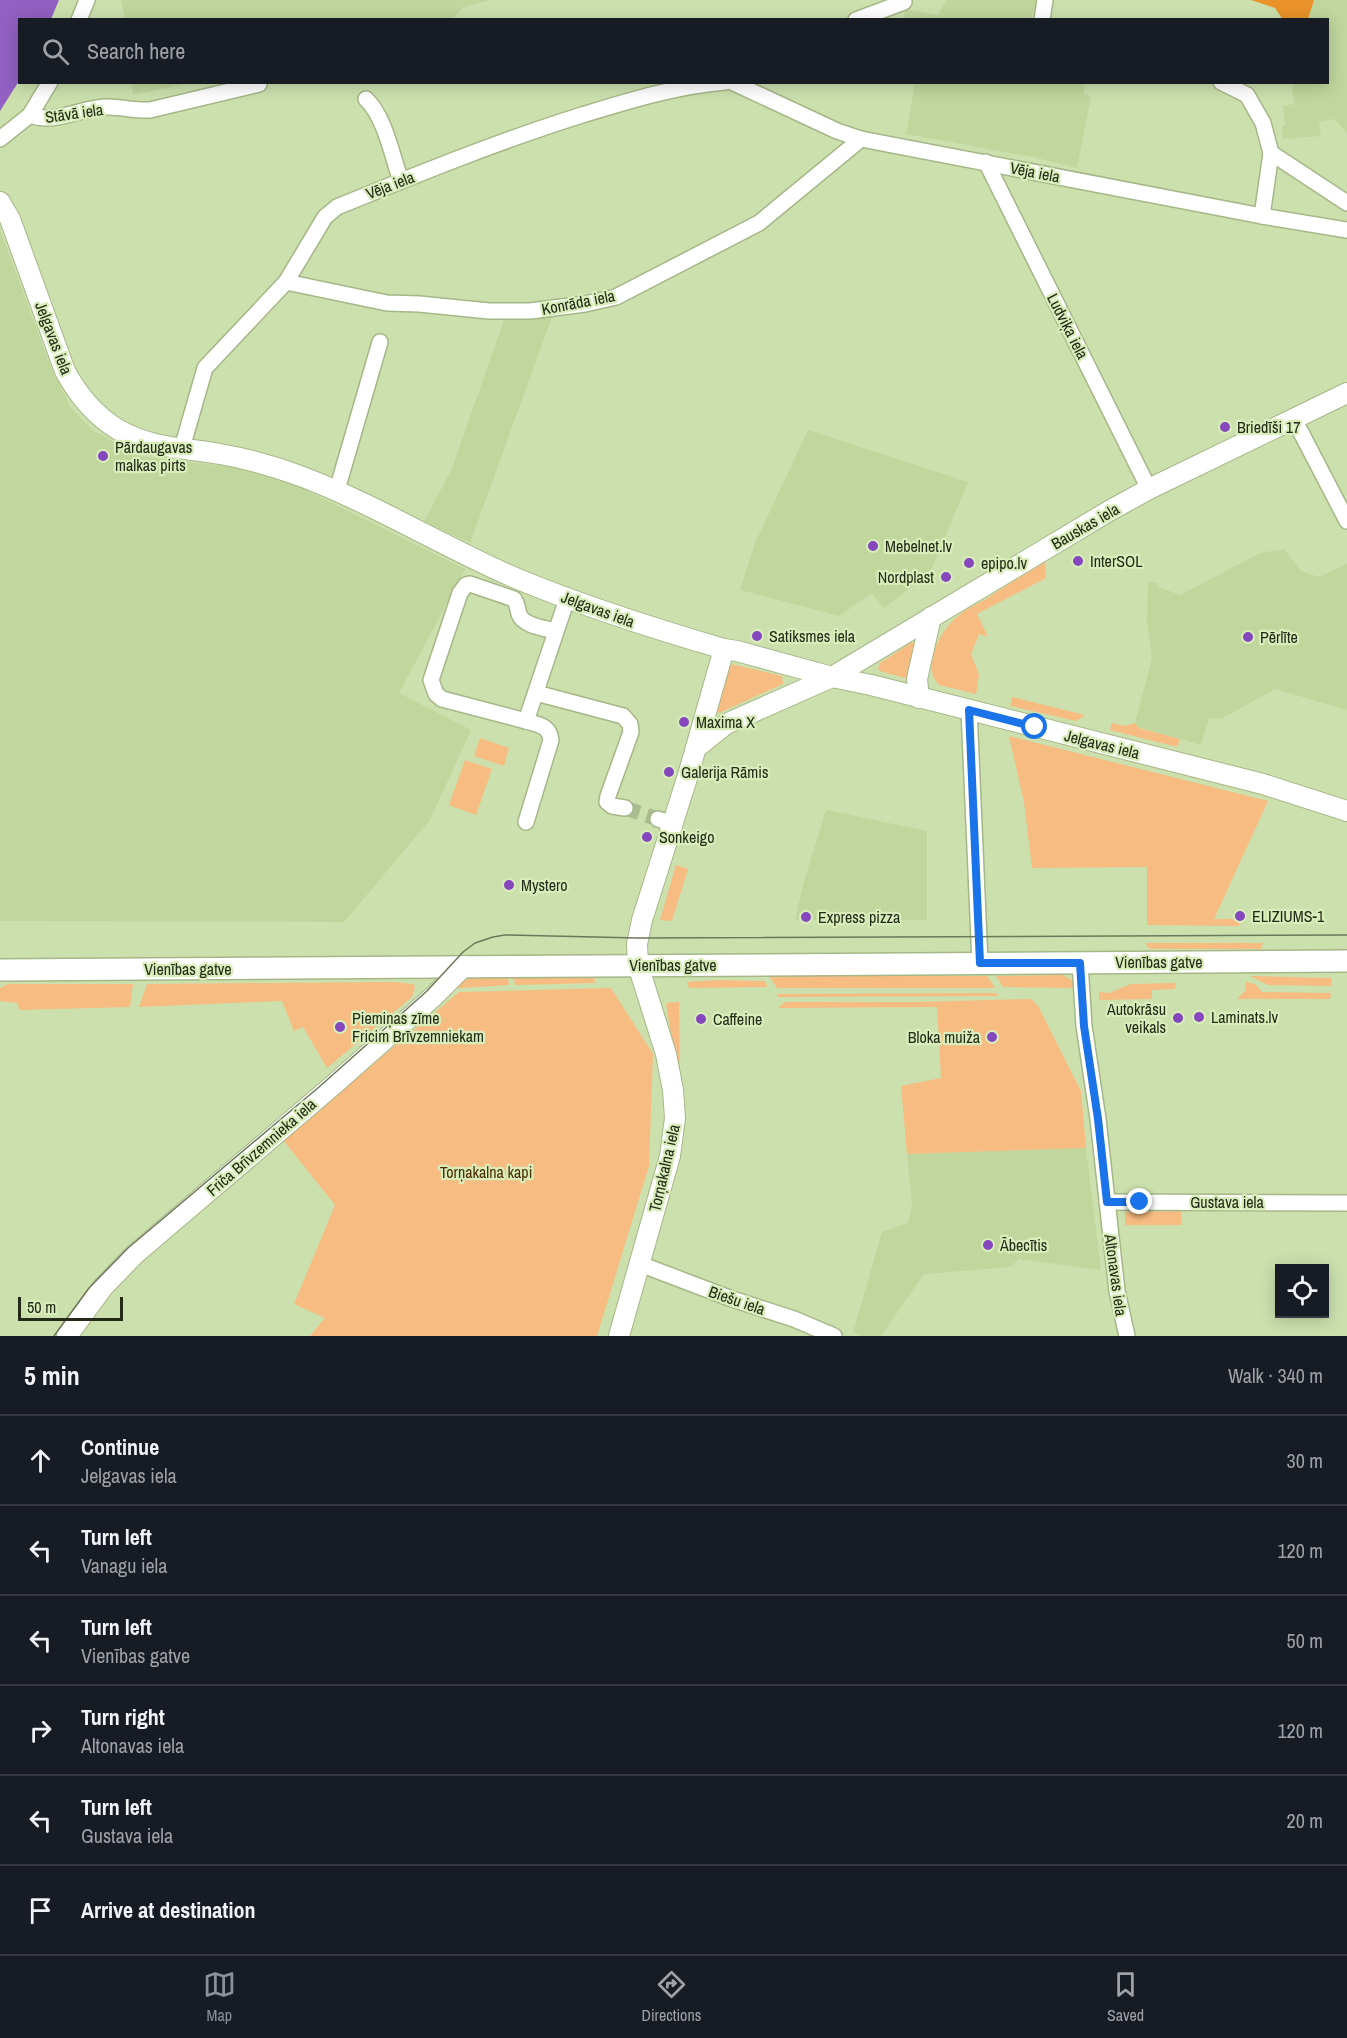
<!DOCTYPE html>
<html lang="en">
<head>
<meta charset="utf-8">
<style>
	:root { --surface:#171b24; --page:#242831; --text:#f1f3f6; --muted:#9ea1a6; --line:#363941; --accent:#8c9099 }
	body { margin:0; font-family:"Archivo Narrow",sans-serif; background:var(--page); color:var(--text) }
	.controls { position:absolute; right:18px; bottom:18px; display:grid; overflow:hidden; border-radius:0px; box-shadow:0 3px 15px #0003 }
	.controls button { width:54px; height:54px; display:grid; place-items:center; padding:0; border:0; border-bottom:2px solid var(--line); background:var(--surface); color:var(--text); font:30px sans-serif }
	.scale { position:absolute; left:18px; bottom:15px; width:105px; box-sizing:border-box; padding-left:6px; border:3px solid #232a17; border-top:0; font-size:16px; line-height:21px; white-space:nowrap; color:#232a17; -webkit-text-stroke:4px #d9edbb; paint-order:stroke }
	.stop { position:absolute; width:18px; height:18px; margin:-14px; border:4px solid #1a73e8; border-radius:50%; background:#fff }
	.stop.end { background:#1a73e8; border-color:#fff; box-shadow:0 2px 6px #0008 }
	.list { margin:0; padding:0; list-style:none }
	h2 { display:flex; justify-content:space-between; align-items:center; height:78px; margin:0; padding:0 24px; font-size:26px }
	h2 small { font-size:20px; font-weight:400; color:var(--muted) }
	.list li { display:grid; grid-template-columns:39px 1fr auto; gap:18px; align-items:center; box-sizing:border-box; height:90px; padding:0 24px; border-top:2px solid var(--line) }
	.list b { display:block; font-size:22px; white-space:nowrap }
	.list p { margin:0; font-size:20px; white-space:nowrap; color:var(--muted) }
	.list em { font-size:20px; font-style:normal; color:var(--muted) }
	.icon { flex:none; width:33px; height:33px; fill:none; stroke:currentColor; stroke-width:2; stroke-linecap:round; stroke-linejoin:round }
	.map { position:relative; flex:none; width:1347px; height:1336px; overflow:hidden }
	.search { position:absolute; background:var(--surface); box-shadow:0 3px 15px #0003; left:18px; right:18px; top:18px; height:66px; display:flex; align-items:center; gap:15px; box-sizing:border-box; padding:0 21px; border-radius:0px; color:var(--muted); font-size:22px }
	.sheet { height:618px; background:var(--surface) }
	nav { display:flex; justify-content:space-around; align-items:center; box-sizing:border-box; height:84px; border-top:2px solid var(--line); background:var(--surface); font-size:16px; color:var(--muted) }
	nav a { display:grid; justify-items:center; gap:3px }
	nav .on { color:var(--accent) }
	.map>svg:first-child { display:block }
	.built { fill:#c0d69d }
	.green { fill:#f7bc81 }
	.forest { fill:#ea932a }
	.water { fill:#9160c2 }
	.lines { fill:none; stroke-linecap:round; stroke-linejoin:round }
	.minor-tunnel { stroke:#aabc90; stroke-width:15; stroke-dasharray:15 8; stroke-linecap:butt }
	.minor-casing { stroke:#a5b787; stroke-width:18 }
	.tertiary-casing { stroke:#a5b787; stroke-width:22 }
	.secondary-casing { stroke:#a5b787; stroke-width:24 }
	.minor { stroke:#fff; stroke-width:15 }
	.tertiary { stroke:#fff; stroke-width:20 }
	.secondary { stroke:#fff; stroke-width:21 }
	.tram { stroke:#6c7858; stroke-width:1.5 }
	.route { stroke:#1a73e8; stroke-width:8 }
	.poi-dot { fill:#8547bd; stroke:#d9edbb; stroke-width:2 }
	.labels { text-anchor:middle; stroke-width:4.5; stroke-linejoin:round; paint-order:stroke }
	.street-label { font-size:16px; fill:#232a17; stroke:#d9edbb }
	.poi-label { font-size:16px; fill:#232a17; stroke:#d9edbb; text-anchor:start }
	.park-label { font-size:16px; fill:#4e2c01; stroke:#d9edbb }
</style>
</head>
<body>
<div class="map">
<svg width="1347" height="1336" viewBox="0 0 1347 1336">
	<rect width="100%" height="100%" fill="#cce0ae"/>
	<g class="built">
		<path d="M121,0h371l-29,7 -7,9 -8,4 -323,-1z"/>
		<path d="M946,0h92l-7,19 -137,1 1,-3 8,2 2,-10 33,6z"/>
		<path d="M1314,0h33v134l-12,-15 -16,3 2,14 -38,3 -1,-13 3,-1 -2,-19 11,-2 -2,-13 2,-8 34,-1v-62l-20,-1z"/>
		<path d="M132,82h57v1l-56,12z"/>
		<path d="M915,83h170l-2,11 8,2 -14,72 -44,-11 -127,-23z"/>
		<path d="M0,230l52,140 19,38 21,22 47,26 98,12 54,15 174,86 -66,124 72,37 -41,90 -86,102 -344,-1z"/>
		<path d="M553,314l-83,229 -46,-21 28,-54 52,-148z"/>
		<path d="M808,430l160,52 -38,91 -46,35 -12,-15 -33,23 -99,-26 15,-47z"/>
		<path d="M1284,549l17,22 18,6 28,-13v146l-72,-21 -54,30 -12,-1 -8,27 -62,-18 -4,-4 17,-65 -5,-35 1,-41 10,1 -2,3 24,9 80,-42z"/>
		<path d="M826,810l101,21v89h-132l8,-35z"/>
		<path d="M1086,1148l15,122 -82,-11 -9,8 -86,7 -43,62h-20l-8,-4 29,-100 26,-9 4,-18 -5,-51z"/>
	</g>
	<g class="green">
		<path d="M1045,562l1,16 -69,36 11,23 -9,-3 -8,20 8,21 -3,19 -37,-9c-19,-19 2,-55 19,-69 8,-7 19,-12 28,-17 19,-13 39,-25 59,-37z"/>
		<path d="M911,643h4v2l-7,34 -28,-8 -2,-2 2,-6z"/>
		<path d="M731,664l51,12 1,8 -64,29 -3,-2z"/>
		<path d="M1012,697l73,18 -9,6 -66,-15z"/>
		<path d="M1112,723l13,3 10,-3 4,5 41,11 -3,8 -67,-17z"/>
		<path d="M1009,736l259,65 -54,118h22l3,1v6l-92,-1v-58l-115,1 -8,-66z"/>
		<path d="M480,738l29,10 -5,18 -30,-10z"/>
		<path d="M465,760l27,9 -16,46 -27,-10z"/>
		<path d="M676,865l12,4 -16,52 -12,-1z"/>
		<path d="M1146,943h117l-2,6h-110l-4,-2z"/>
		<path d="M594,975l1,8 -80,2 -1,-6h-6l1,6 -47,3 -10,-1 18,-9z"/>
		<path d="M1063,975l10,6 4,7 -74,-1 -7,-11z"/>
		<path d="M769,976h218l8,12h-218z"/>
		<path d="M1250,976l82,2 -1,8 -63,-1z"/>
		<path d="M719,980l45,1 4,6 -79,1 -2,-6z"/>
		<path d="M394,982l19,2 2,3 -3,10 -85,71 -24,-41 -9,4 -12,-30 -143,6 8,-23z"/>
		<path d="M1246,982l9,2 7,8 69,1 -1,6h-93l8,-8z"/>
		<path d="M1176,983l-1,6 -23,1v9l-53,1v-8l10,1 22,-9z"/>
		<path d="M8,984h125l-3,23 -111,3 -1,-7 -18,-2v-13z"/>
		<path d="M611,988l42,66 -4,112 -52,170h-287l15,-18 -31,-14 41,-99 -52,-65 176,-148z"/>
		<path d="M996,993l2,3 -221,1v-3z"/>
		<path d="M1031,999l7,7 43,85 5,57 -179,6 -6,-68 40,-8 -4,-71 -159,1 7,-6h131z"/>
		<path d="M679,1002l1,83h-1l-13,-82z"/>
		<path d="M1181,1211l1,14h-57v-13z"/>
	</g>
	<path class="forest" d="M1251,0h63l-6,19 -25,1 -8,-12z"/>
	<path class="water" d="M0,0h59l-8,19 -31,1 -1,61 -19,30z"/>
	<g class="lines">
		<path class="minor-tunnel" d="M625,808l33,11"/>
		<g class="minor-casing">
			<g id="minor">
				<path d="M79,20l8,-20"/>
				<path d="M856,20l48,-18"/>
				<path d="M1042,20l3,-20"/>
				<path d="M732,82l105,49 24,8 401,77 85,14"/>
				<path d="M1221,82l26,13 16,28 8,30 -9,63"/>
				<path d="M366,99c19,18 26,57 35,82"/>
				<path d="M30,115c25,10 51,-8 78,-8 15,0 27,4 42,3l109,-26"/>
				<path d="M0,139l30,-24 20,-33"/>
				<path d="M1271,153l76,50"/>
				<path d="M986,162l163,327"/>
				<path d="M286,282l101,21 32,1 70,7h41l55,-7 31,-7 143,-74 102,-84"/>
				<path d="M1294,419l53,102"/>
				<path d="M182,448l23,-80 81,-86 39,-65 12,-10c81,-33 162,-66 245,-92 46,-14 94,-29 143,-33"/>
				<path d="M335,491l4,-8 41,-141"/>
				<path d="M536,693l87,23 7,8 1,8 -23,64 -1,6 5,4 13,2"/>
				<path d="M969,710l11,253"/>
				<path d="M526,721l-84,-22 -6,-5 -5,-14 29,-87 6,-8 4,-1 44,15c4,6 3,8 5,15 4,12 26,14 36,17"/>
				<path d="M658,819l15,5"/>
				<path d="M526,822l25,-82c-2,-15 -12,-15 -25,-19l41,-122"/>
				<path d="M1080,963l4,63 14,93 19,172 10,45"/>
				<path d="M1107,1202l240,1"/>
				<path d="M640,1264l92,35 62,20 40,17"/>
			</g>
		</g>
		<g class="tertiary-casing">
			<g id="tertiary">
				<path d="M0,202l10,17 55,152c13,24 30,45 54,59 31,18 67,18 101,24 29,5 57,13 83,23 73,28 139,69 210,100 69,29 139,51 211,72l13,2 95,26 39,8 392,99 84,27"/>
				<path d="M919,698l-2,-19 14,-62"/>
				<path d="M696,748l30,-24 106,-47 277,-166 40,-22 198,-96"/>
				<path d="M67,1336l36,-49 31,-32 197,-168 103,-91 30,-30"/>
				<path d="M619,1336l51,-180 5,-38 -2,-28 -7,-36 -28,-89 -1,-21 5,-24 47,-148 35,-123"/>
			</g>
		</g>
		<g class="secondary-casing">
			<path id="secondary" d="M0,970l1347,-9"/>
		</g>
		<use href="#minor" class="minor"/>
		<use href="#tertiary" class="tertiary"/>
		<use href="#secondary" class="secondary"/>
		<path class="tram" d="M54,1336l35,-48 39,-40 191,-161 108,-96 36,-39 12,-9 18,-6 12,-2 133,3 709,-3"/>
	</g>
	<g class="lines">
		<path class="route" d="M1035,727l-66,-17 11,253h100l4,63 14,93 9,83h33"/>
	</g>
	<g class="poi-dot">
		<circle cx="1225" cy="427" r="6"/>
		<circle cx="103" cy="456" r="6"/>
		<circle cx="873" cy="546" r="6"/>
		<circle cx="1078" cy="561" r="6"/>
		<circle cx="969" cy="563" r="6"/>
		<circle cx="946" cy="577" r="6"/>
		<circle cx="757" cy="636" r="6"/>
		<circle cx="1248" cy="637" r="6"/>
		<circle cx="684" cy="722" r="6"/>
		<circle cx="669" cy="772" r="6"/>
		<circle cx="647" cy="837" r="6"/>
		<circle cx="509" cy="885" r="6"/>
		<circle cx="1240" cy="916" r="6"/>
		<circle cx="806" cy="917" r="6"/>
		<circle cx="1199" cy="1017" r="6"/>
		<circle cx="1178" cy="1018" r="6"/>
		<circle cx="701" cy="1019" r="6"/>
		<circle cx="340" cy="1027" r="6"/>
		<circle cx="992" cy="1037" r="6"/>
		<circle cx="988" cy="1245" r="6"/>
	</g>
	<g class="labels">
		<g class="street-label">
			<text transform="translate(74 113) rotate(-8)" y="6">Stāvā iela</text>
			<text transform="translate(1035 172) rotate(11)" y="6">Vēja iela</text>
			<text transform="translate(390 185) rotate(-21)" y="6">Vēja iela</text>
			<text transform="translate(578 302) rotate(-11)" y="6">Konrāda iela</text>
			<text transform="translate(1068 326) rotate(63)" y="6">Ludviķa iela</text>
			<text transform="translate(54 338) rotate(69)" y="6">Jelgavas iela</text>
			<text transform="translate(1085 526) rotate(-30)" y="6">Bauskas iela</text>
			<text transform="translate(598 609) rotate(20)" y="6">Jelgavas iela</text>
			<text transform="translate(1102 744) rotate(14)" y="6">Jelgavas iela</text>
			<text x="1159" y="968">Vienības gatve</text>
			<text x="673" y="971">Vienības gatve</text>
			<text x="188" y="975">Vienības gatve</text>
			<text transform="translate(261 1147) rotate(-41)" y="6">Friča Brīvzemnieka iela</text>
			<text transform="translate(664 1168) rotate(-77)" y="6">Torņakalna iela</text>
			<text x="1227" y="1208">Gustava iela</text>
			<text transform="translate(1116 1275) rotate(82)" y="6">Altonavas iela</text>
			<text transform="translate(737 1300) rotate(19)" y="6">Biešu iela</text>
		</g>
		<g class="poi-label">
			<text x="1237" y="433">Briedīši 17</text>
			<text x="115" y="453">Pārdaugavas<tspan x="115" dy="18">malkas pirts</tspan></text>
			<text x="885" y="552">Mebelnet.lv</text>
			<text x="1090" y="567">InterSOL</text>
			<text x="981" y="569">epipo.lv</text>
			<text x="934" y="583" text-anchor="end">Nordplast</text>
			<text x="769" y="642">Satiksmes iela</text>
			<text x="1260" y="643">Pērlīte</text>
			<text x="696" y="728">Maxima X</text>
			<text x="681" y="778">Galerija Rāmis</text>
			<text x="659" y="843">Sonkeigo</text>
			<text x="521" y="891">Mystero</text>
			<text x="1252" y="922">ELIZIUMS-1</text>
			<text x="818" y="923">Express pizza</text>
			<text x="1166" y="1015" text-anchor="end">Autokrāsu<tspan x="1166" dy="18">veikals</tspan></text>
			<text x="1211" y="1023">Laminats.lv</text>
			<text x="352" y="1024">Piemiņas zīme<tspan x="352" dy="18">Fricim Brīvzemniekam</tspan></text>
			<text x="713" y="1025">Caffeine</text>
			<text x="980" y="1043" text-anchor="end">Bloka muiža</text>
			<text x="1000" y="1251">Ābecītis</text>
		</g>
		<g class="park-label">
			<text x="486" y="1178">Torņakalna kapi</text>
		</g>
	</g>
</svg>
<div class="controls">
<button><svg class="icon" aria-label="locate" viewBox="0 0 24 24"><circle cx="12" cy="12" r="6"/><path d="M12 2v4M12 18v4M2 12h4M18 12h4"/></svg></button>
</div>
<div class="scale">50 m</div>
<div class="stop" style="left:1035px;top:727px"></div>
<div class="stop end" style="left:1140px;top:1202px"></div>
<div class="search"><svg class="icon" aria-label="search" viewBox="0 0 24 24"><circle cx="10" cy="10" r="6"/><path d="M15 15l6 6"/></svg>Search here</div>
</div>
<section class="sheet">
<h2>5 min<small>Walk · 340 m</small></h2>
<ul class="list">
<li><svg class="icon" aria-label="ahead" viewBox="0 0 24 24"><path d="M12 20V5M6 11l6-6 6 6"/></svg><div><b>Continue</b><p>Jelgavas iela</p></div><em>30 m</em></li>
<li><svg class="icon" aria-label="left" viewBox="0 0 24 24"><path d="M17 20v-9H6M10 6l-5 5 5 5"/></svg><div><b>Turn left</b><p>Vanagu iela</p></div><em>120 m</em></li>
<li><svg class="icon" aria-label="left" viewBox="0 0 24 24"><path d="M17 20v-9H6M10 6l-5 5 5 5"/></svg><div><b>Turn left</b><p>Vienības gatve</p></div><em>50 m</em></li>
<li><svg class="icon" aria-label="right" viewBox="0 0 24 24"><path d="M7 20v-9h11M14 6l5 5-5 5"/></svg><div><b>Turn right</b><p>Altonavas iela</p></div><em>120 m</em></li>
<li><svg class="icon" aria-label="left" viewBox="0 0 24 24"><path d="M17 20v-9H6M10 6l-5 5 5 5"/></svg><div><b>Turn left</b><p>Gustava iela</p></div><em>20 m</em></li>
<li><svg class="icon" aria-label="arrive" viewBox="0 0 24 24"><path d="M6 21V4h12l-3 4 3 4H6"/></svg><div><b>Arrive at destination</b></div></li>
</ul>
</section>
<nav>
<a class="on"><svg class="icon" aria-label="map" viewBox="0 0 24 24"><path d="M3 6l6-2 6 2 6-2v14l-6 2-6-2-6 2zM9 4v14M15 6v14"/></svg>Map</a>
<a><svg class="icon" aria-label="directions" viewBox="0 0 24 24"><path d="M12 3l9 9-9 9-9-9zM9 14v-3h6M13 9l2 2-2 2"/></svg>Directions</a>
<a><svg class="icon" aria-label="saved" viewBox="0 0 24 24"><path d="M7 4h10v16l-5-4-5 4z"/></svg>Saved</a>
</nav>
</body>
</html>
